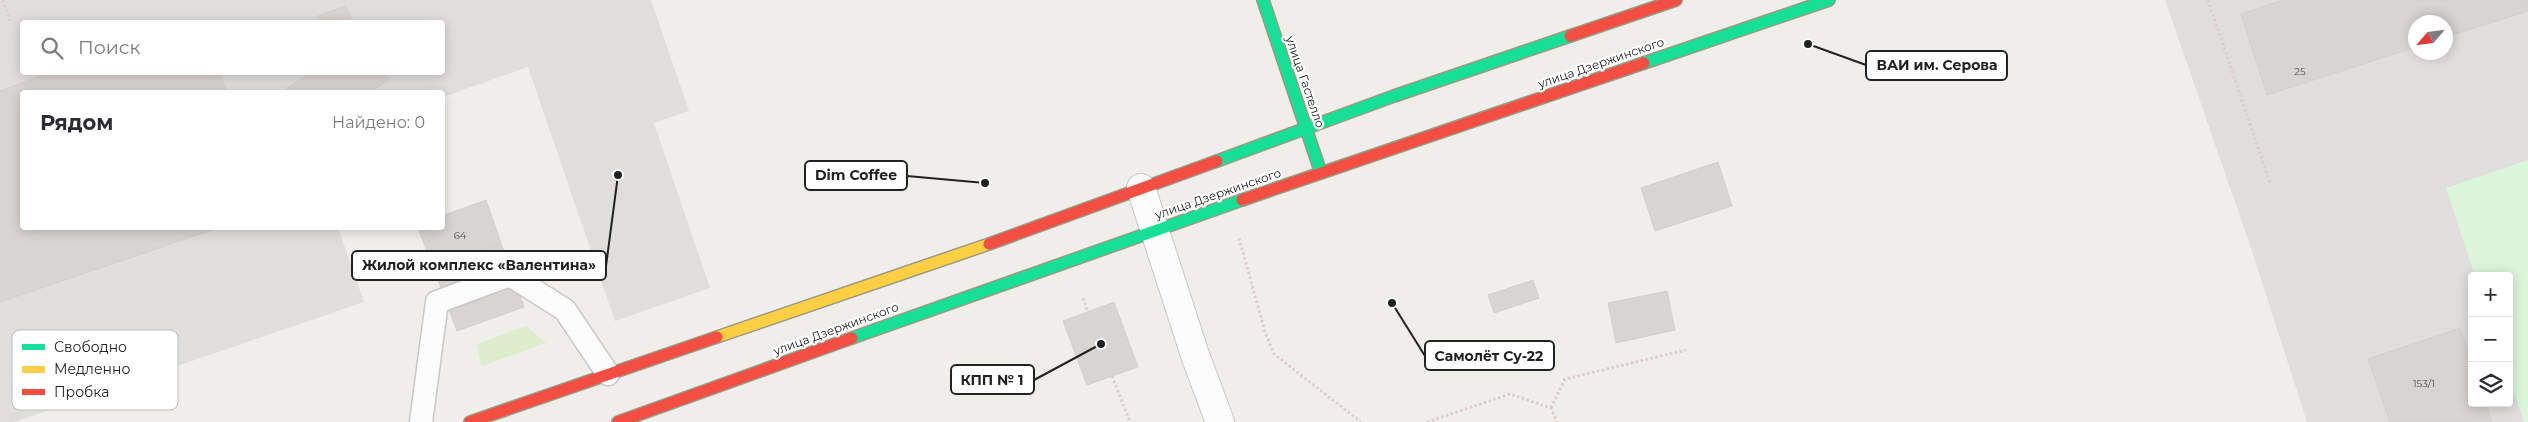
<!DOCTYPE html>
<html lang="ru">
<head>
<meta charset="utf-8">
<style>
	:root { --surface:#fff; --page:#f2f2f3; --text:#2b2b33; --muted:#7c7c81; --line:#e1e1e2 }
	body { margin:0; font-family:Montserrat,sans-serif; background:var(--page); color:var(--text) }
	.controls { position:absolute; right:15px; bottom:15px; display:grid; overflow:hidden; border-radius:5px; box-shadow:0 2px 12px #0003 }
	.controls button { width:45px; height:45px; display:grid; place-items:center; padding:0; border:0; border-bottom:1px solid var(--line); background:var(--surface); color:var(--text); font:25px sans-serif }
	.compass { position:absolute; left:2408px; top:15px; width:45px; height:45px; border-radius:50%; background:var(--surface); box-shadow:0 2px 12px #0003; rotate:242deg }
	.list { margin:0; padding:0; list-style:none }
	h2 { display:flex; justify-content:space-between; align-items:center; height:65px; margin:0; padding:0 20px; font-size:21px }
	h2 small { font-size:16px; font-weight:400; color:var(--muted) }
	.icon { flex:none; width:28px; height:28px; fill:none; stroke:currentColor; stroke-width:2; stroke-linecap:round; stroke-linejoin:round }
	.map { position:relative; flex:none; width:2528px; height:422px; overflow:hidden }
	.search { position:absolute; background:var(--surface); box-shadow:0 2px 12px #0003; left:20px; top:20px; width:425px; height:55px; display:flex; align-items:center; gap:12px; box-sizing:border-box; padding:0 18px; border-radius:5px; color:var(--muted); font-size:19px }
	.panel { position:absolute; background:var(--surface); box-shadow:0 2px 12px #0003; left:20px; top:90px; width:425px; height:140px; border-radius:5px }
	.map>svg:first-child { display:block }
	.residential { fill:#dfdedc; fill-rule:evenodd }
	.grass { fill:#ddeccb }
	.park { fill:#daf5da }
	.parking { fill:#e0dfde }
	.building { fill:#d7d4d2; stroke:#d3d0cc }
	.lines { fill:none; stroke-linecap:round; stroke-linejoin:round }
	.lane-casing { stroke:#c9c8c7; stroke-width:25 }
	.street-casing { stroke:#c9c8c7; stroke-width:30 }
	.fast-casing { stroke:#999a82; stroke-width:14 }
	.slow-casing { stroke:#999a82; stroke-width:14 }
	.jam-casing { stroke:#999a82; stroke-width:14 }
	.path { stroke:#dccecd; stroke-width:3; stroke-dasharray:2.5 2.5; stroke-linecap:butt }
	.lane { stroke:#fdfcfc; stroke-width:22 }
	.street { stroke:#fdfcfc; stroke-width:28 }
	.fast { stroke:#16e098; stroke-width:11 }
	.slow { stroke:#ffcf43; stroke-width:11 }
	.jam { stroke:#f24e42; stroke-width:11 }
	.labels { text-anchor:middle; stroke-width:4.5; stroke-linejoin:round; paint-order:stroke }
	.number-label { font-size:10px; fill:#4f4e4e }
	.street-label { font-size:12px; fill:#222; stroke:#fff }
	.key { fill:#fff; stroke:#bdbdbd; stroke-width:1 }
	.key-label { font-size:14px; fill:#222 }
	.leader { fill:none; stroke:#222; stroke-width:2 }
	.callout-dot { fill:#222; stroke:#fff; stroke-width:2 }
	.callout { fill:#fff; stroke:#222; stroke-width:2 }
	.callout-label { font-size:14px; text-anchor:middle; font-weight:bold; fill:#222 }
</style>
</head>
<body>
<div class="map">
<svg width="2528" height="422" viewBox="0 0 2528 422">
	<rect width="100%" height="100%" fill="#f0eeeb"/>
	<g class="residential">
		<path d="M0,0h651l38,111 -35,12 56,165 -95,33 -87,-254 -85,30 -1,-5h-420v136h316l26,74 -350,120h-14zM22,22h420v50h-420z"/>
		<path d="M2165,0h363v422h-221l-56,-174zM2416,22h30v30h-30zM2472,276h37v127h-37z"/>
	</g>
	<path class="grass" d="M526,326l20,17 -65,23 -4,-22z"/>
	<path class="park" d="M2528,160v262h-4l-15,-44v-102h-34l-29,-88z"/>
	<g class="parking">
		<path d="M0,0h31l-31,11z"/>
		<path d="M566,65l63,184 -25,9 -64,-184z"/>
		<path d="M257,301l9,26 -266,91v-29z"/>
	</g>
	<g class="building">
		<path d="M2283,0h245v11l-82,26v-15h-30v25l-149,48 -26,-81z"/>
		<path d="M346,6l6,16h-32l-2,-6z"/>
		<path d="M53,72h167l6,20h-204v136h196l-218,74v-211z"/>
		<path d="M312,72h72l5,8 -20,12h-80l-2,-4z"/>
		<path d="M1718,162l14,44 -77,25 -14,-43z"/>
		<path d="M486,200l15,43 -68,24 -15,-39h24v-12z"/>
		<path d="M501,243l23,64 -67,24 -24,-64z"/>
		<path d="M1533,280l6,18 -45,15 -6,-18z"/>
		<path d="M1667,291l8,39 -59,13 -8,-40z"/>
		<path d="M1114,302l24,65 -51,18 -24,-64z"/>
		<path d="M2460,328l12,34v41h14l6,19h-102l-22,-63z"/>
	</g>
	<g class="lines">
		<g class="lane-casing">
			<path id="lane" d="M421,422l16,-120 73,-27 55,35 43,64"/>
		</g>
		<g class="street-casing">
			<path id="street" d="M1141,188l54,167 25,67"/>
		</g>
		<g class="fast-casing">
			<g id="fast">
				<path d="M1263,0l58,173"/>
				<path d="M1644,63l185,-63"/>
				<path d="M1217,161l177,-65 176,-60"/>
				<path d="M852,338l390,-138"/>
			</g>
		</g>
		<g class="slow-casing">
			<path id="slow" d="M717,337l272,-93"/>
		</g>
		<g class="jam-casing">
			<g id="jam">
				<path d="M1570,36l106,-36"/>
				<path d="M1242,200l402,-137"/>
				<path d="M989,244l228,-83"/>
				<path d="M470,422l247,-85"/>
				<path d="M618,422l234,-84"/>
			</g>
		</g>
		<g class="path">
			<path d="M3,0l8,23"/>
			<path d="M2208,0l62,183"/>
			<path d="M1239,238l26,94 9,22 87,68"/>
			<path d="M1083,298l5,14"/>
			<path d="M1112,376l18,46"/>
			<path d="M1551,408l14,-29 121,-29"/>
			<path d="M1427,422l83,-28 41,14 6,14"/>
		</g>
		<use href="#lane" class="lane"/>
		<use href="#street" class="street"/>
		<use href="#fast" class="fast"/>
		<use href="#slow" class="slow"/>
		<use href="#jam" class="jam"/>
	</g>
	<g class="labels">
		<g class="number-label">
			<text x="2300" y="75">25</text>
			<text x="460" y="239">64</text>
			<text x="2424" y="387">153/1</text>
		</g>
		<g class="street-label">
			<text transform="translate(1601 63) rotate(-19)" y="4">улица Дзержинского</text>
			<text transform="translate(1305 82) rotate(71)" y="4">улица Гастелло</text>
			<text transform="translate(1218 194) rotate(-19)" y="4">улица Дзержинского</text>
			<text transform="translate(836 329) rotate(-20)" y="4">улица Дзержинского</text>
		</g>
	</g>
	<rect x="12" y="330" width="166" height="80" rx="8" class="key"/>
	<rect x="22" y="344" width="23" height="6" fill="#16e098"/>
	<rect x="22" y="366" width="23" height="7" fill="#ffcf43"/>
	<rect x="22" y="389" width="23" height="6" fill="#f24e42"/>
	<g class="key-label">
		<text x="54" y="352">Свободно</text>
		<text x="54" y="374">Медленно</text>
		<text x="54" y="397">Пробка</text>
	</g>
	<path class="leader" d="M1808 44L1866 65M985 183L907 176M618 175L606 266M1392 303L1425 356M1101 344L1034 380"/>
	<g class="callout-dot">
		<circle cx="1808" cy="44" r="5"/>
		<circle cx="985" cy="183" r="5"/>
		<circle cx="618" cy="175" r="5"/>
		<circle cx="1392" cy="303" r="5"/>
		<circle cx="1101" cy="344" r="5"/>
	</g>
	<g class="callout">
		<rect x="1866" y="51" width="141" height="29" rx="5"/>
		<rect x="805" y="161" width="102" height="29" rx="5"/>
		<rect x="352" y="251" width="254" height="29" rx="5"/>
		<rect x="1425" y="341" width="129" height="29" rx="5"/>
		<rect x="951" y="365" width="83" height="29" rx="5"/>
	</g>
	<g class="callout-label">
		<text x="1937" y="70">ВАИ им. Серова</text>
		<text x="856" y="180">Dim Coffee</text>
		<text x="479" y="270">Жилой комплекс «Валентина»</text>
		<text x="1489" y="361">Самолёт Су-22</text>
		<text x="992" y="385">КПП № 1</text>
	</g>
</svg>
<div class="controls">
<button>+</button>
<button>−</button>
<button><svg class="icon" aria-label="layers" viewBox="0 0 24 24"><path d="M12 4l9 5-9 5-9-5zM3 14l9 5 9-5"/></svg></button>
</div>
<svg class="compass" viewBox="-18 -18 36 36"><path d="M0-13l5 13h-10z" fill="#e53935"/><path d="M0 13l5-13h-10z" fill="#7c7c81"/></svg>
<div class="search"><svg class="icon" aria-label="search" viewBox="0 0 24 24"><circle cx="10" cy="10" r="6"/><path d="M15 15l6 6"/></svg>Поиск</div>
<section class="panel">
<h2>Рядом<small>Найдено: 0</small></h2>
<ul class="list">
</ul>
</section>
</div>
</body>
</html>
